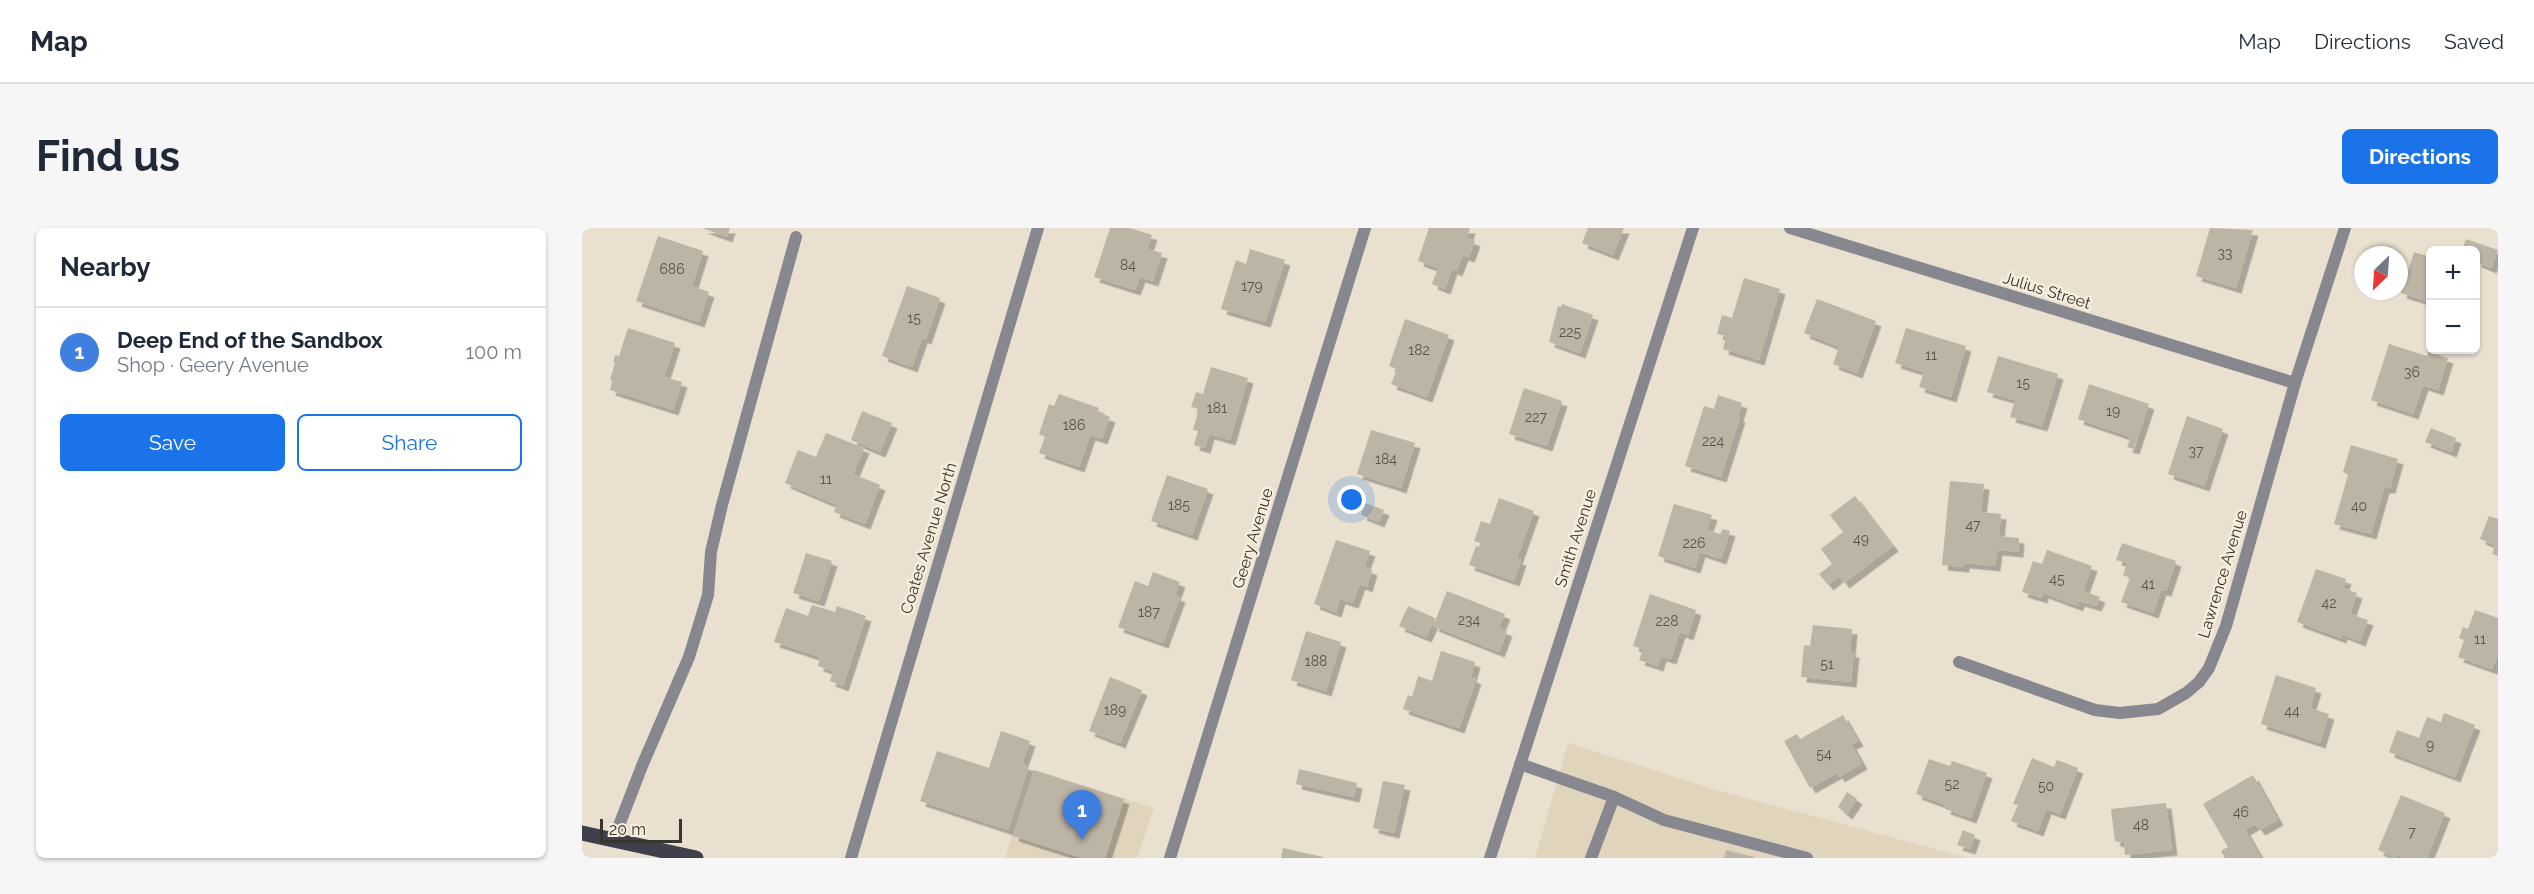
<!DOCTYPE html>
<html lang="en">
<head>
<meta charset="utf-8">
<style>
	:root { --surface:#fff; --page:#f6f6f7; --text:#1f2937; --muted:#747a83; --line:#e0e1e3; --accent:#1a73e8 }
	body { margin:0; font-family:Raleway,sans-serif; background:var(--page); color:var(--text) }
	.controls { position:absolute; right:18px; top:18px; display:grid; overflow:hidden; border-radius:9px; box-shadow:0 2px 4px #0004 }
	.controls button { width:54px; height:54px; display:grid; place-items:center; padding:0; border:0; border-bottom:2px solid var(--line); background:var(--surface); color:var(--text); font:30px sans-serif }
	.compass { position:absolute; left:1772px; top:18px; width:54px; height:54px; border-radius:50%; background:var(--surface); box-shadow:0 2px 4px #0004; rotate:205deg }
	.scale { position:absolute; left:18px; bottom:15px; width:82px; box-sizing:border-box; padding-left:6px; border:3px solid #38352e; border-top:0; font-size:16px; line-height:21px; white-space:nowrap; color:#38352e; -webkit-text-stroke:4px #f6eddd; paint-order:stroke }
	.you { position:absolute; left:770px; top:272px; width:21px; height:21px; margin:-15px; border:4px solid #fff; border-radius:50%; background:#1a73e8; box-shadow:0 0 0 9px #1a73e833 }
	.badge { display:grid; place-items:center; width:39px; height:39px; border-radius:50%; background:var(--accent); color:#fff; font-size:20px; font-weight:700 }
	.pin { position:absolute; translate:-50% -50px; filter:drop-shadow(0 2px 3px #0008) }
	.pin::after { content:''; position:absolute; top:32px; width:21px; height:18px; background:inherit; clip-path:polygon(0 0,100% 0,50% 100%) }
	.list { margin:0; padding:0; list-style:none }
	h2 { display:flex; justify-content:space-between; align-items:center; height:78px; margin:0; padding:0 24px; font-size:26px }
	h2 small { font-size:20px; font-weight:400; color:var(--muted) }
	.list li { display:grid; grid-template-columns:39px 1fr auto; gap:18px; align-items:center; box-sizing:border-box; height:90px; padding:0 24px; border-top:2px solid var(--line) }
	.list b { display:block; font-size:22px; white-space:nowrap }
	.list p { margin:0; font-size:20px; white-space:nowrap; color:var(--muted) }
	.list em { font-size:20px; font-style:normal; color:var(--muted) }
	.actions { display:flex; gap:12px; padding:18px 24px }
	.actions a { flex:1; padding:14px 0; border:2px solid var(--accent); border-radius:9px; text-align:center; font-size:21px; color:var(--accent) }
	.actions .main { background:var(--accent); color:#fff }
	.map { position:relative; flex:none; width:1916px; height:630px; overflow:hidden; border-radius:9px }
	header { display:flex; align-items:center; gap:36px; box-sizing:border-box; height:84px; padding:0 30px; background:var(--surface); border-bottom:2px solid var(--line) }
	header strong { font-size:28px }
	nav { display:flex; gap:33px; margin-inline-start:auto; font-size:21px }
	.intro { display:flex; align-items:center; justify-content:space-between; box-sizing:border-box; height:144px; padding:0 36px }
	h1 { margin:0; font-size:42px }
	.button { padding:15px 27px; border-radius:9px; background:var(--accent); color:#fff; font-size:21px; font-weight:700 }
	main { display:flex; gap:36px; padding:0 36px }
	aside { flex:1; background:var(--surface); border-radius:9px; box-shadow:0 2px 4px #0004 }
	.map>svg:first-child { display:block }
	.built { fill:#e0d4bd }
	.building { fill:#bcb4a4; filter:url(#shadow) }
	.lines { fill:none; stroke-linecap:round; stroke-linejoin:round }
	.service { stroke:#87888f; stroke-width:12 }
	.minor { stroke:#87888f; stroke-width:12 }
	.primary { stroke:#40404c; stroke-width:15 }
	.labels { text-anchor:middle; stroke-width:5; stroke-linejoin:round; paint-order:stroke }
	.number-label { font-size:14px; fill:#59554c }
	.street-label { font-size:16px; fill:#38352e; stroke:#f6eddd }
</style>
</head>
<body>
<header>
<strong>Map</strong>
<nav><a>Map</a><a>Directions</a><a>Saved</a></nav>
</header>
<div class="intro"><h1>Find us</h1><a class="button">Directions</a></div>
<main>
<aside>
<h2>Nearby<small></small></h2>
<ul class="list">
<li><span class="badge" style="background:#3f7fe0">1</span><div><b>Deep End of the Sandbox</b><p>Shop · Geery Avenue</p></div><em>100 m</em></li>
</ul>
<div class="actions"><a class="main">Save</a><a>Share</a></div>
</aside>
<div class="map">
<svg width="1916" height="630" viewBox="0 0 1916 630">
	<defs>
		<filter id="shadow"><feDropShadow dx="5.5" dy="5.5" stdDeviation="0" flood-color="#0004"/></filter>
	</defs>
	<rect width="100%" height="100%" fill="#e9e0d0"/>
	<g class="built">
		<path d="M986,515l145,46 255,69h-433z"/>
		<path d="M452,542l120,38 -17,50h-132z"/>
	</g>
	<g class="building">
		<path d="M120,0h28l-3,9z"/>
		<path d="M528,0h20l22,7 -5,14 15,4 -9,28 -13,-4 -5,13 -41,-13z"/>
		<path d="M847,0h41l-3,10 8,3 -6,16 -6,-2 -6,16 -5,-2 -7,20 -13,-5 6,-16 -20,-7z"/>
		<path d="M1006,0h36l-11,27 -31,-12z"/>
		<path d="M1628,0l43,2 -17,58 -40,-12z"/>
		<path d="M76,8l45,15 -11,35 17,6 -10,30 -63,-21z"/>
		<path d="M1884,11l32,11 -7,18 -15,-6v-12h-14z"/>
		<path d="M668,21l35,11 -20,62 -44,-13 15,-49 10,4z"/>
		<path d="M1832,24l16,5v45l-29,-9z"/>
		<path d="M1162,50l36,11 -21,71 -36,-11 3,-13 -9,-2 5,-19 10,3z"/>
		<path d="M325,58l33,12 -14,41 -4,-1 -10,29 -30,-11z"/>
		<path d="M1235,71l59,22 -19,52 -24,-9 6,-17 -35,-14z"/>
		<path d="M980,76l31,11 -13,38 -31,-11 9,-36 3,1z"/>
		<path d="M823,91l44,16 -22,62 -36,-13 6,-15 -8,-3z"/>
		<path d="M46,100l47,15 -11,34 18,5 -9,28 -63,-20 2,-9 -2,-1 5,-17h-2l2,-8 4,1z"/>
		<path d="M1324,100l60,18 -15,51 -32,-10 5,-15 -29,-9z"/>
		<path d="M1807,116l38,12 1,-4 20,6 -10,32 -15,-5 -10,29 -42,-14z"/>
		<path d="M1416,128l60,18 -16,52 -32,-9 5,-17 -28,-8z"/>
		<path d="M629,139l37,11 -18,62 -21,-6 -4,14 -11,-3 4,-14 -5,-1 6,-21 -8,-2 5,-15 7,2z"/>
		<path d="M1507,156l60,20 -15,45 -7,-2 4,-10 -53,-18z"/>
		<path d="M942,160l38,13 -15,45 -38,-12z"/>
		<path d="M477,166l40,14 -2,4 13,5 -8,22 -12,-4 -11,32 -40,-14 6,-16 -6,-3 10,-30 5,2z"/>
		<path d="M1136,167l24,8 -4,13 2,1 -19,60 -36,-11 19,-60 10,3z"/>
		<path d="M280,183l30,12 -12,29 -29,-12z"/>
		<path d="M1605,188l36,13 -19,57 -36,-12z"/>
		<path d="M1849,200l25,10 -5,14 -26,-10z"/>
		<path d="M789,202l44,13 -14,45 -44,-14z"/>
		<path d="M244,205l38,15 -11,26 27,11 -15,39 -31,-12 3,-7 -52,-22 13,-33 18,7z"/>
		<path d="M1769,217l47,14 -8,29h-6l-13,46 -37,-10 14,-49 -5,-3z"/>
		<path d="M585,247l41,14 -16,46 -41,-14z"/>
		<path d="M1368,253l34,3 -3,28 20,2 -2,22 20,2 -1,14 -21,-2 -2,16 -31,-3v4l-22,-2z"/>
		<path d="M1273,268l38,50 -49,37 -5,-7 -11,9 -9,-11 13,-10 -11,-15 22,-17 -13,-17z"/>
		<path d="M917,270l35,13 -17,48 4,1 -7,21 -45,-16 7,-19 5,1 1,-3 -8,-3 7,-20 9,3z"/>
		<path d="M783,275l19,7 -5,12 -18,-7z"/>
		<path d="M1092,276l38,11 -5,15 13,4 3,-5 7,2 -9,28 -21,-7 -5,16 -37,-12z"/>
		<path d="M1907,288l9,3v37l-6,-2 3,-9 -15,-6z"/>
		<path d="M754,312l34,11 -6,16 8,3 -5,17 -7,-3 -7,19 -13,-4 -4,13 -22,-8z"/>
		<path d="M1540,315l54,18 -10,30 -5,-1 -8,23 -32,-11 9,-24 -7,-3 4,-12 -11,-3z"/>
		<path d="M1465,322l45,16 -9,25 17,6 -4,9 -17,-5 -1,5 -35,-13 -1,5 -20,-6 11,-31 9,3z"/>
		<path d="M224,325l26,8 -13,40 -26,-8z"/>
		<path d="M1734,341l30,10 -3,9 14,5 -7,21 18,6 -8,21 -18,-7 -1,4 -44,-16z"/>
		<path d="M571,344l27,10 -5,13 5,2 -17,46 -45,-16 17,-46 13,5z"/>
		<path d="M865,363l58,23 -6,14 8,3 -8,21 -66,-26z"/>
		<path d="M1068,366l46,16 -8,25 -8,-3 -9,27 -10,-3 -3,10 -19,-6 4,-11 -10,-3z"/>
		<path d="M230,377l23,7 2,-6 29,10 -23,70 -13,-5 3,-10 -15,-5 2,-9 -46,-15 12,-34 22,8z"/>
		<path d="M826,378l27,12 -9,19 -27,-11z"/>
		<path d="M1893,382l23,8v36l-6,15 -34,-12 6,-17 -5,-2 4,-11 5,2z"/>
		<path d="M1231,397l39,4 -2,23h4l-3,30 -50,-5 3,-32 6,1z"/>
		<path d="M724,403l35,11 -15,49 -35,-11z"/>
		<path d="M859,423l34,11 -4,15 5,2 -17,49 -56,-19 5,-14 4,2 6,-21 14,5z"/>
		<path d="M1694,447l40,13 -6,20 19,6 -9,29 -59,-19z"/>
		<path d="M528,449l32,13 -22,53 -31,-12z"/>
		<path d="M1862,485l31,12 -20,52 -66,-25 8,-22 22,8 8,-21 14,5z"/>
		<path d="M1261,487l15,26 -7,3 11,20 -23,13 -2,-4 -27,15 -26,-47 13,-7 3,5z"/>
		<path d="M419,503l29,10 -8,23 7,2 -21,64 -88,-29 17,-50 52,17z"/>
		<path d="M1450,530l22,9 3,-7 21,8 -18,46 -14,-5 -8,22 -27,-10 7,-16 -5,-1z"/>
		<path d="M1347,531l21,7 2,-5 35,12 -16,45 -26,-9 1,-4 -30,-11z"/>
		<path d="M717,541l58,14 -3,14 -58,-13z"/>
		<path d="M452,542l90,29 -19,59h-23l-69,-22z"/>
		<path d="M1671,547l25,45 -18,10 -5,-6 -10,6 16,28h-36l-4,-7 7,-4 -25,-43z"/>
		<path d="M801,553l22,4 -11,48 -21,-5z"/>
		<path d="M1265,564l10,7 -10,15 -9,-7z"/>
		<path d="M1819,567l44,18 -18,45h-22l-8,-3 -1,3 -18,-8z"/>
		<path d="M1584,575l6,47 -47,5 -1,-12 -9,-2 -4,-32z"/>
		<path d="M1381,602l12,5 -5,14 -13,-4z"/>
		<path d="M701,620l40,9v1h-42z"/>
		<path d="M1144,622l28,7v1h-30z"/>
	</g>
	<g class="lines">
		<g class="service">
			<path d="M938,536l94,33"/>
			<path d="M31,613l29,-75 47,-109 19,-62 3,-43 11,-47 74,-268"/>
			<path d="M1009,630l23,-61 50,23 143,38"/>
		</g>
		<g class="minor">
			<path d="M1208,0l505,155"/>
			<path d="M1377,434l136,48 25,3 38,-4 28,-16 13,-11 10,-14 17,-42 69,-243 50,-155"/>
			<path d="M269,630l187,-630"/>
			<path d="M588,630l195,-630"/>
			<path d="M908,630l203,-630"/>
		</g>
		<path class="primary" d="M0,605l114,25"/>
	</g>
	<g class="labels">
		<g class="number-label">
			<text x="1643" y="30">33</text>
			<text x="546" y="42">84</text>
			<text x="90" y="46">686</text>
			<text x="670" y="63">179</text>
			<text x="332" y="95">15</text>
			<text x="988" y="109">225</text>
			<text x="837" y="127">182</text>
			<text x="1349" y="132">11</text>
			<text x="1830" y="149">36</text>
			<text x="1441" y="160">15</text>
			<text x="635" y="185">181</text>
			<text x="1531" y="188">19</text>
			<text x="954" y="194">227</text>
			<text x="492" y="202">186</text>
			<text x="1131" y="218">224</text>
			<text x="1614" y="228">37</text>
			<text x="804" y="236">184</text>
			<text x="244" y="256">11</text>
			<text x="597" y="282">185</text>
			<text x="1777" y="283">40</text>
			<text x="1391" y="302">47</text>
			<text x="1279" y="316">49</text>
			<text x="1112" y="320">226</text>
			<text x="1475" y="356">45</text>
			<text x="1566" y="361">41</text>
			<text x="1747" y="380">42</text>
			<text x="567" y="389">187</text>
			<text x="887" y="397">234</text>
			<text x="1085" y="398">228</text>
			<text x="1898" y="416">11</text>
			<text x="734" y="438">188</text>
			<text x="1245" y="441">51</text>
			<text x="533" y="487">189</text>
			<text x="1710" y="488">44</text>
			<text x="1848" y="522">9</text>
			<text x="1242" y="531">54</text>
			<text x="1370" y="561">52</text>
			<text x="1464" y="563">50</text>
			<text x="1659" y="589">46</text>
			<text x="1559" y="602">48</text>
			<text x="1830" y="609">7</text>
		</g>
		<g class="street-label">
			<text transform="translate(1465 62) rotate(17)" y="6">Julius Street</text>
			<text transform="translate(346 310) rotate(-73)" y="6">Coates Avenue North</text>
			<text transform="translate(670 310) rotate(-73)" y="6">Geery Avenue</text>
			<text transform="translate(993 310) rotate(-72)" y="6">Smith Avenue</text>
			<text transform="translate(1640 346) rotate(-73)" y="6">Lawrence Avenue</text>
		</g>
	</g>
</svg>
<div class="controls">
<button>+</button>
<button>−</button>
</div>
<svg class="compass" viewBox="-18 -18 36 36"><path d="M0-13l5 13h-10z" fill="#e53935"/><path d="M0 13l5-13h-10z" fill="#747a83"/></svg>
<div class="scale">20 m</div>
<div class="you"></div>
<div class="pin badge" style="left:500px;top:612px;background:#3f7fe0">1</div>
</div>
</main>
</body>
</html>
